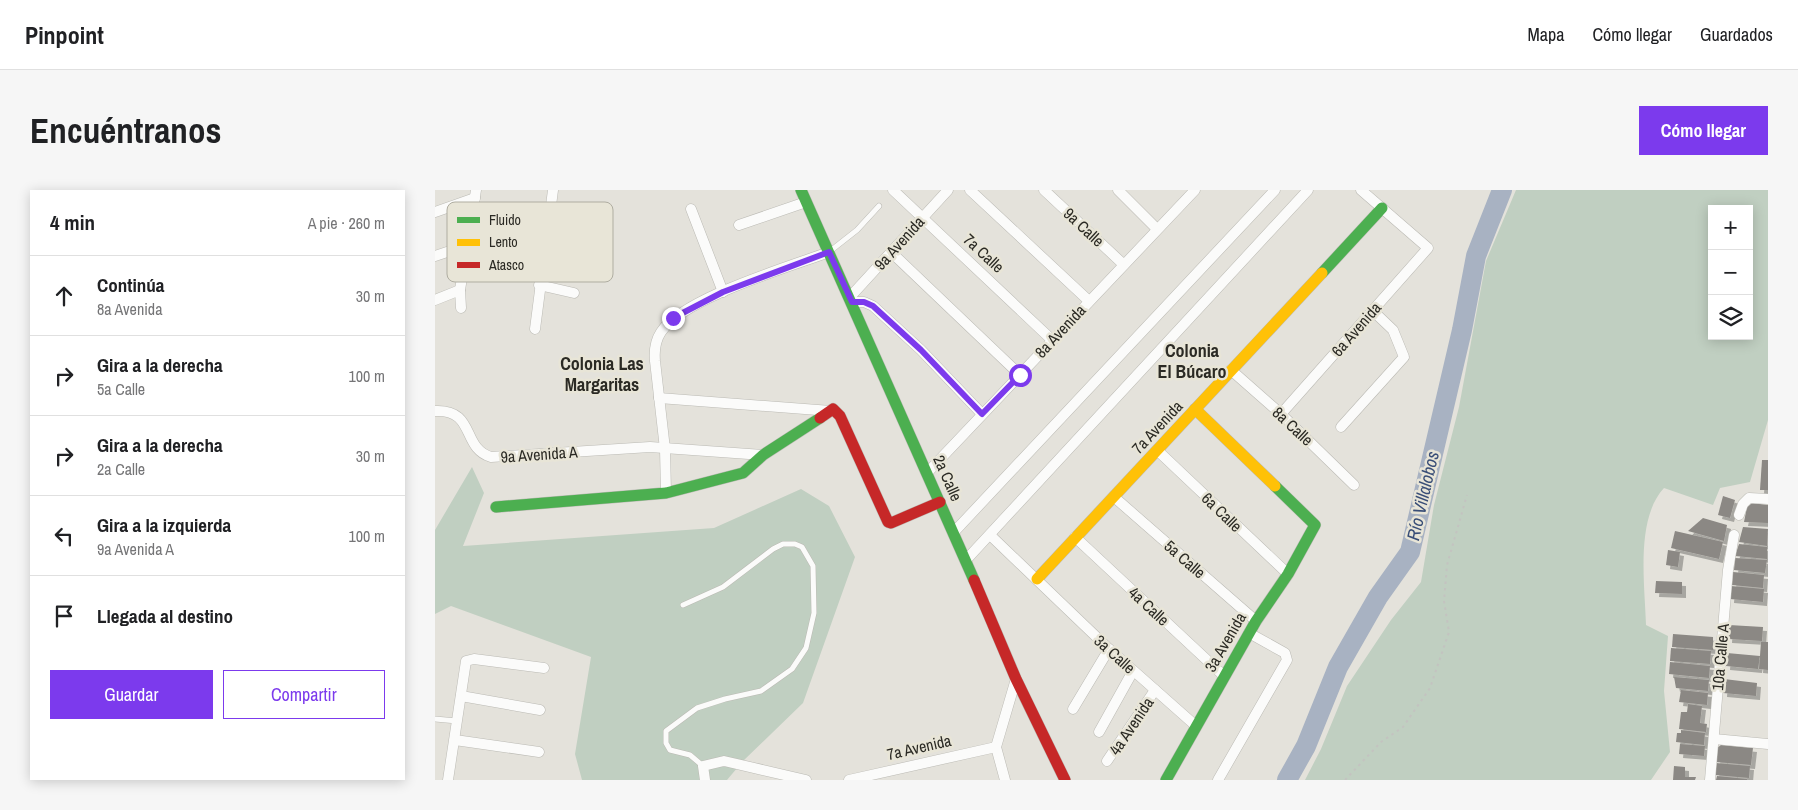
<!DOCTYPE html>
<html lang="es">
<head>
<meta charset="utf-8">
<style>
	:root { --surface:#fff; --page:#f6f6f6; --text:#202124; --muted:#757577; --line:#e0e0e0; --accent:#7c3aed }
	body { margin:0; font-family:"Archivo Narrow",sans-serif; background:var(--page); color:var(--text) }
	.controls { position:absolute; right:15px; top:15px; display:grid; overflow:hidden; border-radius:0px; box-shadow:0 2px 12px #0003 }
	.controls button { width:45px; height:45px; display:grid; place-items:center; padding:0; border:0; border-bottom:1px solid var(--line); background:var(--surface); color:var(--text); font:25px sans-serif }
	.stop { position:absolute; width:15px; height:15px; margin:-11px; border:4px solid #7c3aed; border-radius:50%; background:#fff }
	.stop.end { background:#7c3aed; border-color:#fff; box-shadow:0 1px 5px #0008 }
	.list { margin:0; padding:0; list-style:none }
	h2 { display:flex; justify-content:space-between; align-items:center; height:65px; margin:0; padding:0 20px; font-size:21px }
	h2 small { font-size:16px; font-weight:400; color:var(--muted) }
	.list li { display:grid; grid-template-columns:32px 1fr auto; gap:15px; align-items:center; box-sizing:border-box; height:80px; padding:0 20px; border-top:1px solid var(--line) }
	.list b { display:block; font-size:19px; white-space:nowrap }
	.list p { margin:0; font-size:16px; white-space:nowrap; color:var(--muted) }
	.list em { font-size:16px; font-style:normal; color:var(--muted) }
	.actions { display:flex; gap:10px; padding:15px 20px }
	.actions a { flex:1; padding:11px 0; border:1px solid var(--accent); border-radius:0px; text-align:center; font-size:18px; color:var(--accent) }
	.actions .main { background:var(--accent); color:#fff }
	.icon { flex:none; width:28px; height:28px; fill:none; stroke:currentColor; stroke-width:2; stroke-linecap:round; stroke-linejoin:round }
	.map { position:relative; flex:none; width:1333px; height:590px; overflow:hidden; border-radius:0px }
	header { display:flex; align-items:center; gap:30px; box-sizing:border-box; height:70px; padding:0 25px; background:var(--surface); border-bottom:1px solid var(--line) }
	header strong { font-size:24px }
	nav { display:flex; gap:28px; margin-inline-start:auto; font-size:18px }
	.intro { display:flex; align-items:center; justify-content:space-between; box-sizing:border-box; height:120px; padding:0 30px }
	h1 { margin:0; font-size:35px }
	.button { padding:12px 22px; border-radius:0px; background:var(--accent); color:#fff; font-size:18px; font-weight:700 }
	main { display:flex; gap:30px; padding:0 30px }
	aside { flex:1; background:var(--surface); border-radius:0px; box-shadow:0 2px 12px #0003 }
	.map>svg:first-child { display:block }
	.forest { fill:#c0cfc1; fill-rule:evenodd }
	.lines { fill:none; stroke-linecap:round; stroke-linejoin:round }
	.river { stroke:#a8b2c2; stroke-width:20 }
	.building { fill:#8b8884; filter:url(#shadow) }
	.lane-casing { stroke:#bbbab4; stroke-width:6 }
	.street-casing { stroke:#bbbab4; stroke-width:11 }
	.fast-casing { stroke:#bbbab4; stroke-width:12 }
	.slow-casing { stroke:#bbbab4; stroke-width:12 }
	.jam-casing { stroke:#bbbab4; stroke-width:12 }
	.path { stroke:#c3c3c0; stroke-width:2; stroke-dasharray:2.5 4; stroke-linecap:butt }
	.lane { stroke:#fbfbfa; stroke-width:5 }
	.street { stroke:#fbfbfa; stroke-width:10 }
	.fast { stroke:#4caf50; stroke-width:11 }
	.slow { stroke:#ffc107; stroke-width:11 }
	.jam { stroke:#c62828; stroke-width:11 }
	.route { stroke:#7c3aed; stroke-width:6 }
	.labels { text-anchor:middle; stroke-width:5; stroke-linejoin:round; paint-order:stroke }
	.street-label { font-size:16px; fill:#2b2a24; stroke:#e8e5d7 }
	.neighbourhood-label { font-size:18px; font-weight:bold; fill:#2b2a24; stroke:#e8e5d7 }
	.water-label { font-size:18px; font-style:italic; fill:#394e77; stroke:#e8e5d7 }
	.key { fill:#e8e5d7; stroke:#afada1; stroke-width:1 }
	.key-label { font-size:14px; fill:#2b2a24 }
</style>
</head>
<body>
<header>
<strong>Pinpoint</strong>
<nav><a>Mapa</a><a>Cómo llegar</a><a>Guardados</a></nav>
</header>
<div class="intro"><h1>Encuéntranos</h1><a class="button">Cómo llegar</a></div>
<main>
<aside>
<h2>4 min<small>A pie · 260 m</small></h2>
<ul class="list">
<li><svg class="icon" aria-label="ahead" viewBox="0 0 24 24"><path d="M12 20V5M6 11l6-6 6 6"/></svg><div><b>Continúa</b><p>8a Avenida</p></div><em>30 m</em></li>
<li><svg class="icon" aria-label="right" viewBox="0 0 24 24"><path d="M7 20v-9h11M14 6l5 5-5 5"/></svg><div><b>Gira a la derecha</b><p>5a Calle</p></div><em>100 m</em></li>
<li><svg class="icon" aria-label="right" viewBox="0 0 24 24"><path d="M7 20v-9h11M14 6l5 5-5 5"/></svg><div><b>Gira a la derecha</b><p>2a Calle</p></div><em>30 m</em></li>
<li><svg class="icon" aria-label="left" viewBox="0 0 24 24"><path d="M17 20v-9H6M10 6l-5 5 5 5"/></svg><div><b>Gira a la izquierda</b><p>9a Avenida A</p></div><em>100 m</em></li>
<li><svg class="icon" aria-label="arrive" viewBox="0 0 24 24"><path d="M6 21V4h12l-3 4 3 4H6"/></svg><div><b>Llegada al destino</b></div></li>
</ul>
<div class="actions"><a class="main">Guardar</a><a>Compartir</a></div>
</aside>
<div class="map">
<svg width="1333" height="590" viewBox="0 0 1333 590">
	<defs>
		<filter id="shadow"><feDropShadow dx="4" dy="4" stdDeviation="0" flood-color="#0004"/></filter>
	</defs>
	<rect width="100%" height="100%" fill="#e4e2db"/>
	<g class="forest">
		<path d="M1081,0h252v230l-18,62 -30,6 -7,17 -49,-17c-29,31 -19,98 -18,137l22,11 -4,55 6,61 -19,28h-346l16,-31 26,-63 44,-66 30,-38 13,-77 25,-98 27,-146zM1277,19h37v127h-37z"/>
		<path d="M37,277l12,26 -21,53 251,-18 87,-39 28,17 26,51 -52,146 -60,58 -16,19h-145l-7,-26 16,-97 -140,-51 -16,8v-84z"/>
	</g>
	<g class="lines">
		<path class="river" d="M852,590l19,-34 32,-79 40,-70 32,-45 52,-222 14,-74 26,-66"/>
	</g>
	<g class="building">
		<path d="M1327,270h6v30h-8z"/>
		<path d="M1288,306l12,4 -5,18 -12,-3z"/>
		<path d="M1317,313l16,2v18l-24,-1 3,-15z"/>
		<path d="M1268,328l24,7 -3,16 -36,-10z"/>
		<path d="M1308,337l25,2 -1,17 -28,-4z"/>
		<path d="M1240,341l48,11 -4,17 -48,-11z"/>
		<path d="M1304,354l28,3v12l-32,-3z"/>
		<path d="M1233,360l12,2 -2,15 -12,-2z"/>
		<path d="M1300,368l32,2 -2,13 -31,-3z"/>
		<path d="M1298,382l31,3 -1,13 -31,-3z"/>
		<path d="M1221,391l26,1v12l-27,-1z"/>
		<path d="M1296,396l33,3 -1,13 -33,-3z"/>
		<path d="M1294,435l34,2 -1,14 -34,-2z"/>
		<path d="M1238,444l40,3v13l-41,-3z"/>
		<path d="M1326,452h7v28l-9,-1z"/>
		<path d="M1236,458l40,3 -1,13 -40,-3z"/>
		<path d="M1292,463l33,3 -2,13 -32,-3z"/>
		<path d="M1235,472l40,4 -1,12 -40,-4z"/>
		<path d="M1239,487l35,3 -1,11 -32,-3z"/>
		<path d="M1289,489l33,4 -1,13 -33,-3z"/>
		<path d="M1246,500l27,3 -1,12 -28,-3z"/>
		<path d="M1253,514l14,2 -2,17 7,1 -1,8 -27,-3 2,-17h6z"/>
		<path d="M1246,540l24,3 -1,12 -28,-3 1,-9h4z"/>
		<path d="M1245,554l25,2 -1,10 -25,-2z"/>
		<path d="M1286,555l32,3 -2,17 -35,-3 1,-14z"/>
		<path d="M1281,573l34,3 -1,12 -34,-3z"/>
		<path d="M1239,576l11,1v10h11l-1,3h-22z"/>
		<path d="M1282,586l30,3v1h-31z"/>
	</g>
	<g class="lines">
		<g class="lane-casing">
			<g id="lane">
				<path d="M394,62l28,-22 22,-24"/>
				<path d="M248,415l40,-18 50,-38 10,-5h12l7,3 11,19 1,47 -8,35 -14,21 -31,22 -36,8 -28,9 -31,23v12l4,7 20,5 13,11"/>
				<path d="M0,529l22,2"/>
			</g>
		</g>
		<g class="street-casing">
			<g id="street">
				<path d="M458,0l159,150"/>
				<path d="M535,0l119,111"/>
				<path d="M609,0l79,74"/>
				<path d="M683,0l39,39"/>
				<path d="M116,17l43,5"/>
				<path d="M256,19l32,83"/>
				<path d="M0,22l40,-14"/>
				<path d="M304,35l67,-23"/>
				<path d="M110,56l36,5"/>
				<path d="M456,62l129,123"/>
				<path d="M0,66l33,-11"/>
				<path d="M104,95l35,8"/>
				<path d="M415,107l98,-107"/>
				<path d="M0,110l25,-10"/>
				<path d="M417,112h12l9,4 48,44 61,64"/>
				<path d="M26,118l-1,-18 16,-100"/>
				<path d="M100,139l18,-139"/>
				<path d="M796,180l50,44 73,71"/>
				<path d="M224,208l172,13"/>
				<path d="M0,221c41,-2 26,37 56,46l159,-10 113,8"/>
				<path d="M846,224l147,-166 -67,-58"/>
				<path d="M906,237l63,-70 -11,-27 -21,-20"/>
				<path d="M722,260l131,124"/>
				<path d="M492,283l268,-283"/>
				<path d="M231,303l-1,-44 -10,-88c-1,-11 0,-20 6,-29 22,-34 128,-65 168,-80"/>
				<path d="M679,307l142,124"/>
				<path d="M1304,325l4,-11 6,-6 19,1"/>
				<path d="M519,342l321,-342"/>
				<path d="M555,345l119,114 87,77"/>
				<path d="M640,347l149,139"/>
				<path d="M531,370l342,-370"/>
				<path d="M26,506l79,14"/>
				<path d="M638,519l36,-60"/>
				<path d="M664,542l34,-61"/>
				<path d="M1279,549l54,5"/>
				<path d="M20,550l84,12"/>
				<path d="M672,571l48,-71"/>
				<path d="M13,590l18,-119 8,-2 70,9"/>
				<path d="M270,590l-2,-14 21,-5 82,19"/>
				<path d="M414,590l147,-33"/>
				<path d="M570,590l-9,-33 20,-68"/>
				<path d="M783,590l69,-120 -2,-7 -36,-20"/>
				<path d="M1275,590l18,-210 6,-35"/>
			</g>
		</g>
		<g class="fast-casing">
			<g id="fast">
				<path d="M366,0l173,390"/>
				<path d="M887,83l60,-65"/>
				<path d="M61,317l170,-14 77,-20 20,-18 57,-37"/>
				<path d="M731,590l90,-159 32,-47 27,-49 -40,-39"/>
			</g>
		</g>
		<g class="slow-casing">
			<g id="slow">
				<path d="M760,219l80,77"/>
				<path d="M602,389l285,-306"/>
			</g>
		</g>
		<g class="jam-casing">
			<g id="jam">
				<path d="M385,228l13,-9 7,7 48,106 3,1 49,-21"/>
				<path d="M539,390l42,99 49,101"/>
			</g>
		</g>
		<path class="path" d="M910,590l36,-38 22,-15 27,-39 19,-56 -5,-31 3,-36 20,-70"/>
		<use href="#lane" class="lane"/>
		<use href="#street" class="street"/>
		<use href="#fast" class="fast"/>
		<use href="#slow" class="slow"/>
		<use href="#jam" class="jam"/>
	</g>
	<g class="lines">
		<path class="route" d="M238,128l50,-26 106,-40 23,50h12l9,4 48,44 61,64 38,-39"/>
	</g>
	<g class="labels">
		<g class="street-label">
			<text transform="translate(649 37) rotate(43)" y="6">9a Calle</text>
			<text transform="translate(464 53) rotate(-48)" y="6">9a Avenida</text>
			<text transform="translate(549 63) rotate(43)" y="6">7a Calle</text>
			<text transform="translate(921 139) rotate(-49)" y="6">6a Avenida</text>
			<text transform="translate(625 141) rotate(-47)" y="6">8a Avenida</text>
			<text transform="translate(858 236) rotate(43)" y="6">8a Calle</text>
			<text transform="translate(722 237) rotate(-47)" y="6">7a Avenida</text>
			<text transform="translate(104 264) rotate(-4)" y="6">9a Avenida A</text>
			<text transform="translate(513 288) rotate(66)" y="6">2a Calle</text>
			<text transform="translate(787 322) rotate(44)" y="6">6a Calle</text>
			<text transform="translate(750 369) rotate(41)" y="6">5a Calle</text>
			<text transform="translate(714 416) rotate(43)" y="6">4a Calle</text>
			<text transform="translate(790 452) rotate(-60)" y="6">3a Avenida</text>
			<text transform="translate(680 464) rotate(42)" y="6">3a Calle</text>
			<text transform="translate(1285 467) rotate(-85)" y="6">10a Calle A</text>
			<text transform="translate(696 536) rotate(-56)" y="6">4a Avenida</text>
			<text transform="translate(484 557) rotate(-13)" y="6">7a Avenida</text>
		</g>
		<g class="neighbourhood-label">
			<text x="757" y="167">Colonia<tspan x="757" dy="21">El Búcaro</tspan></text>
			<text x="167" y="180">Colonia Las<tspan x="167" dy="21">Margaritas</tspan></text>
		</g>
		<g class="water-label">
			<text transform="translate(988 306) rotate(-77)" y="6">Río Villalobos</text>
		</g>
	</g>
	<rect x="12" y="12" width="166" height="80" rx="8" class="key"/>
	<rect x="22" y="27" width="23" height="6" fill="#4caf50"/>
	<rect x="22" y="49" width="23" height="7" fill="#ffc107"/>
	<rect x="22" y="72" width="23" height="6" fill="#c62828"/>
	<g class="key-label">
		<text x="54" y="35">Fluido</text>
		<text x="54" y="57">Lento</text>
		<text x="54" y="80">Atasco</text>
	</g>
</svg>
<div class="controls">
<button>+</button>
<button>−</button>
<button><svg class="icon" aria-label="layers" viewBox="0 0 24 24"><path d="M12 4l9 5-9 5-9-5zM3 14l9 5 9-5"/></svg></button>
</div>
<div class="stop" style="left:585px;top:185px"></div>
<div class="stop end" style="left:238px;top:128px"></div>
</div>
</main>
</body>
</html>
